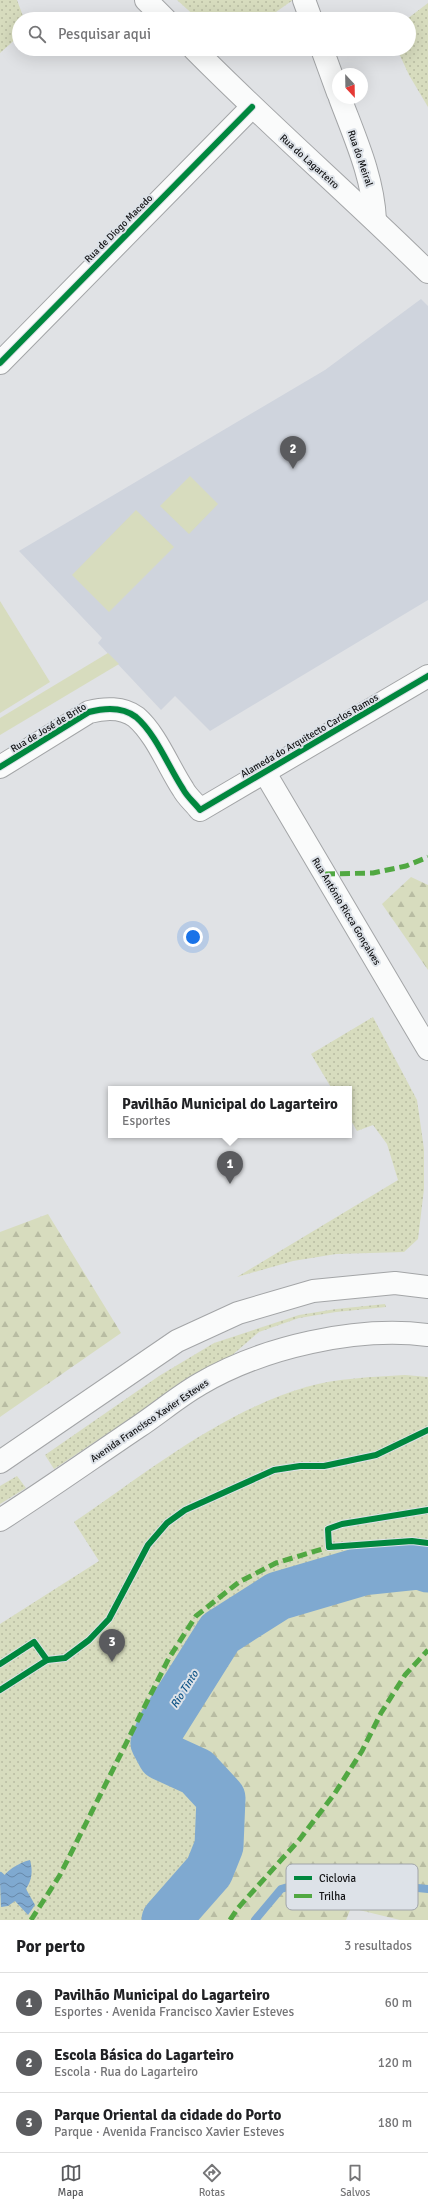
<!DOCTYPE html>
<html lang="pt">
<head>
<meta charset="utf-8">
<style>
	:root { --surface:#fff; --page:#f6f6f6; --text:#202124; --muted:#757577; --line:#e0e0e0; --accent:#5a5b5e }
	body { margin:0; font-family:Signika,sans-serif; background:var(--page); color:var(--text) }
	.compass { position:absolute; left:332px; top:68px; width:36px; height:36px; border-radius:50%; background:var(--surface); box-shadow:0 4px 16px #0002; rotate:158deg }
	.you { position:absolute; left:193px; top:937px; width:14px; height:14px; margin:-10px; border:3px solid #fff; border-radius:50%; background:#1a73e8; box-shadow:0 0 0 6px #1a73e833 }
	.badge { display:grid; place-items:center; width:26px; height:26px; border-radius:50%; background:var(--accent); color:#fff; font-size:13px; font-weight:700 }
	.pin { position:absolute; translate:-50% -33px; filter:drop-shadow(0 1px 2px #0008) }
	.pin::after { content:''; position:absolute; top:21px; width:14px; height:12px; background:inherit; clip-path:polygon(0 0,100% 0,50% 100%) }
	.popup { position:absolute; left:108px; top:1086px; width:244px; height:52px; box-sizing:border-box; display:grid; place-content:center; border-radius:0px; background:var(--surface); filter:drop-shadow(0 1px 3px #0005); font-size:13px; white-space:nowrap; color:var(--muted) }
	.popup b { font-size:15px; color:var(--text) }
	.popup::after { content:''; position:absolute; left:50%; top:100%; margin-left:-8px; border:8px solid transparent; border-top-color:var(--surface) }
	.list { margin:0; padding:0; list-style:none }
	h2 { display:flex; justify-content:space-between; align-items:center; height:52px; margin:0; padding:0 16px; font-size:17px }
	h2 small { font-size:13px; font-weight:400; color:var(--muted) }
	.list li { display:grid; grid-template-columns:26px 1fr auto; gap:12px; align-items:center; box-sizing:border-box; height:60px; padding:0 16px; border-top:1px solid var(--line) }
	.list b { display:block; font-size:15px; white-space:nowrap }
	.list p { margin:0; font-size:13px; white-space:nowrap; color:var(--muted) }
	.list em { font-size:13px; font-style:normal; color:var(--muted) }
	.icon { flex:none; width:22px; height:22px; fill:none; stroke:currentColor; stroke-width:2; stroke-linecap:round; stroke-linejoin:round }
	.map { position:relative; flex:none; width:428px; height:1920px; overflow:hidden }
	.search { position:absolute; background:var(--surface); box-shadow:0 4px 16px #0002; left:12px; right:12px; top:12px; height:44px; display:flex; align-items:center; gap:10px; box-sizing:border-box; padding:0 14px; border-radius:22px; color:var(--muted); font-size:15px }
	.sheet { height:232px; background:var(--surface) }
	nav { display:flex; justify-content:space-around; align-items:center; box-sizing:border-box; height:56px; border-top:1px solid var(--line); background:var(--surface); font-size:11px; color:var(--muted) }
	nav a { display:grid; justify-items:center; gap:2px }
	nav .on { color:var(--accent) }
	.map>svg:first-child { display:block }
	.built { fill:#cfd4dd }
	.grass { fill:url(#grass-dots) }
	.forest { fill:url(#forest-firs) }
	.garden { fill:#d7dcbe }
	.water { fill:url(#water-waves) }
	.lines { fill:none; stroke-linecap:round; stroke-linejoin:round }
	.stream { stroke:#7fa9d0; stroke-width:8 }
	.river { stroke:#7fa9d0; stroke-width:49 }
	.minor-casing { stroke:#a3a5a7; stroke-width:24 }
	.major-casing { stroke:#a3a5a7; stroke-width:24 }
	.minor { stroke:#fafbfb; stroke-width:22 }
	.major { stroke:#fafbfb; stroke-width:22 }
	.quiet { stroke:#51a842; stroke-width:5; stroke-dasharray:10 5; stroke-linecap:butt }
	.cycleway-casing { stroke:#dde2e8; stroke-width:8 }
	.cycleway { stroke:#00873e; stroke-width:6 }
	.labels { text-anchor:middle; stroke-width:4; stroke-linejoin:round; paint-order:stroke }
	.street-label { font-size:10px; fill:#121315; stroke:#dde2e8 }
	.water-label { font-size:11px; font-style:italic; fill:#0e5487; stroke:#dde2e8 }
	.key { fill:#dde2e8; stroke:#a0a4a9; stroke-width:1 }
	.key-label { font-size:11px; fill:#121315 }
</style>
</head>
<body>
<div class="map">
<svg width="428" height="1920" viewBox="0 0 428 1920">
	<defs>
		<pattern id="grass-dots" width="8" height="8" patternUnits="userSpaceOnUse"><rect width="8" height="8" fill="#d7dcbe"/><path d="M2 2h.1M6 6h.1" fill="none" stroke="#b8bca2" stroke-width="1.8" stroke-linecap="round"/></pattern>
		<pattern id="forest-firs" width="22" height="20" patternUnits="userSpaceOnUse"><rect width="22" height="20" fill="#d7dcbe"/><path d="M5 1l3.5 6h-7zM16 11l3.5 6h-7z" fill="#b8bca2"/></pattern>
		<pattern id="water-waves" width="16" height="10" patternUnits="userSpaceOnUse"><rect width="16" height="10" fill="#7fa9d0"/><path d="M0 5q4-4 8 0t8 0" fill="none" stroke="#6788a8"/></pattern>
	</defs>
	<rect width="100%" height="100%" fill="#e0e2e5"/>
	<path class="built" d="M421,299l7,7v294l-218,131 -35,-35 -14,14 -63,-67 4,-5 -83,-87 306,-181z"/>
	<g class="grass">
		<path d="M0,0h17l7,19h-5v17l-19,17z"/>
		<path d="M177,0h116l-27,19h-68z"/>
		<path d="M428,3v104l-19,-32 -12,-26h12v-30h-2z"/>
		<path d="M373,1017l44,83 7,49v40l-6,50 -14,13 -68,2 -43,7 -56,16 161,-97 -11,-36 -14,-19 -16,6 -8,-14v-28h-17l-21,-35z"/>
		<path d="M385,1304l1,3 -50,5 -37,6 -40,14 -29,25 -36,19 -140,93 -9,-14 114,-79 55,-33 85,-28 37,-6z"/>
		<path d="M405,1375l23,2v207l-40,-5 -53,10 -96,45 -29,56 -26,34 -8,22 24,14 28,29 1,51 -14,32 -36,48h-179v-296l99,-63 -25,-39c74,-50 145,-109 232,-135 32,-9 66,-10 99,-12z"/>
		<path d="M17,1476l9,12 -26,16v-18z"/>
	</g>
	<g class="forest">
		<path d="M411,877l17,8v85l-46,-66z"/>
		<path d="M48,1214l73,119 -121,84v-185z"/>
		<path d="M388,1579l40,5v336h-28l-49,-12 -5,12h-167l36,-48 14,-32 -1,-51 -28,-29 -24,-14 8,-22 26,-34 29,-56 96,-45z"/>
	</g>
	<g class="garden">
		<path d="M190,476l28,28 -29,30 -29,-28z"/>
		<path d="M136,510l38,37 -65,65 -37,-37z"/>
		<path d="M0,601l50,81 -50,31z"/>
		<path d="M108,653l11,11 -119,71v-17z"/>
	</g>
	<path class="water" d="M30,1860c3,11 2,20 -4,29l9,16 -7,10 -13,-14 -7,5 -7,1 -1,-25c5,-11 18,-19 30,-22z"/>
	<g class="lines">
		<g class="stream">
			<path d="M0,1876l2,2"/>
			<path d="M255,1920l26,-31 17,-5 59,-2 71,7"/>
		</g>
		<path class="river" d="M166,1920l43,-49 10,-25 2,-48 -24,-26 -35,-16 -7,-13 6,-16 59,-94 58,-37 85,-25 57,-6 8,3"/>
		<g class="minor-casing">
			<g id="minor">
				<path d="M146,0l19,19"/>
				<path d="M304,0l7,19"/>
				<path d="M194,49c76,77 157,147 234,223"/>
				<path d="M322,49l16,44"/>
				<path d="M340,98c15,40 33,79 35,122"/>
				<path d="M0,363l252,-256"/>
				<path d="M0,767l89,-55c15,-4 34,-5 47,5 20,17 33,51 47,72 4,8 12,14 17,21l228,-134"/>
				<path d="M265,773l163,276"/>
			</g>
		</g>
		<g class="major-casing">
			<g id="major">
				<path d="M0,1462l177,-121 61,-28 75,-22 82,-8 33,4"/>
				<path d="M0,1520c47,-30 92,-62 138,-93 21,-14 41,-31 62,-43 63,-37 156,-58 228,-49"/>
			</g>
		</g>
		<use href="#minor" class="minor"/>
		<use href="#major" class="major"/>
		<g class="quiet">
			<path d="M325,874l48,-1 33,-7 22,-9"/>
			<path d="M31,1920l29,-45 109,-217 27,-42 43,-34 37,-19 53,-16"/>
			<path d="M230,1920l8,-12 62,-69 35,-46 27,-42 19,-38 24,-38 23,-25"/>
		</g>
		<g class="cycleway-casing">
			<g id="cycleway">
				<path d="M0,363l252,-256"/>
				<path d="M0,767l89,-55c15,-4 34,-5 47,5 20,17 33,51 47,72 4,8 12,14 17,21l228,-134"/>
				<path d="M428,1510l-86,14 -14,5 1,18 83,-6 16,2"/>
				<path d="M0,1664l34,-22 13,18"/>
				<path d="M0,1690l47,-30 18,-2 24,-18 20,-21 39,-74 19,-22 18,-13 89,-40 26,-4h24l52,-11 52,-25"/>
			</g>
		</g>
		<use href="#cycleway" class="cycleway"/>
	</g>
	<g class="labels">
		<g class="street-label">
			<text transform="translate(361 158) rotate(71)" y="4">Rua do Meiral</text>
			<text transform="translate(310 161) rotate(42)" y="4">Rua do Lagarteiro</text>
			<text transform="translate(118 228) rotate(-45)" y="4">Rua de Diogo Macedo</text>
			<text transform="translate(48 727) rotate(-31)" y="4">Rua de José de Brito</text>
			<text transform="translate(309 735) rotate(-30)" y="4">Alameda do Arquitecto Carlos Ramos</text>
			<text transform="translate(347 911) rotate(59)" y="4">Rua António Ricca Gonçalves</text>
			<text transform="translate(149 1420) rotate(-34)" y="4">Avenida Francisco Xavier Esteves</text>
		</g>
		<g class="water-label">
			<text transform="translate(184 1689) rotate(-58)" y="4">Rio Tinto</text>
		</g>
	</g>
	<rect x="286" y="1864" width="132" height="46" rx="6" class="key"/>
	<rect x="294" y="1876" width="18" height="4" fill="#00873e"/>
	<rect x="294" y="1894" width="18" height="4" fill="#51a842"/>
	<g class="key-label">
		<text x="319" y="1882">Ciclovia</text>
		<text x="319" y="1900">Trilha</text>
	</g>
</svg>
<svg class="compass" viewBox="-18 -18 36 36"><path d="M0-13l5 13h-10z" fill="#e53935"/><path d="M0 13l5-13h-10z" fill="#757577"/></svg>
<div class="you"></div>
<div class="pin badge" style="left:230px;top:1184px">1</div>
<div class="popup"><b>Pavilhão Municipal do Lagarteiro</b>Esportes</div>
<div class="pin badge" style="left:293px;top:469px">2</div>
<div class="pin badge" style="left:112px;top:1662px">3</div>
<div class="search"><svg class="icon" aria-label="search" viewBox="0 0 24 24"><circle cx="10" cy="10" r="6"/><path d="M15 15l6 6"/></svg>Pesquisar aqui</div>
</div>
<section class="sheet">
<h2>Por perto<small>3 resultados</small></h2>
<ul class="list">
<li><span class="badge">1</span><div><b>Pavilhão Municipal do Lagarteiro</b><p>Esportes · Avenida Francisco Xavier Esteves</p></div><em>60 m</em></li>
<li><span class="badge">2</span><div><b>Escola Básica do Lagarteiro</b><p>Escola · Rua do Lagarteiro</p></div><em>120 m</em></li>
<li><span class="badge">3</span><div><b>Parque Oriental da cidade do Porto</b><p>Parque · Avenida Francisco Xavier Esteves</p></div><em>180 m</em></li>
</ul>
</section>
<nav>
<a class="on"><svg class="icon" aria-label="map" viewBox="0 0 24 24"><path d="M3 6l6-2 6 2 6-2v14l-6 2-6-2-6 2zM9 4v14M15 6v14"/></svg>Mapa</a>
<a><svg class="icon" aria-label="directions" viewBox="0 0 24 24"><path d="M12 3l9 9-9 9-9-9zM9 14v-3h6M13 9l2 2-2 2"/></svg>Rotas</a>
<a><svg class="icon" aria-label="saved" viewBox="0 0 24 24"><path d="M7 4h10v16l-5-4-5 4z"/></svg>Salvos</a>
</nav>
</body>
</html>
